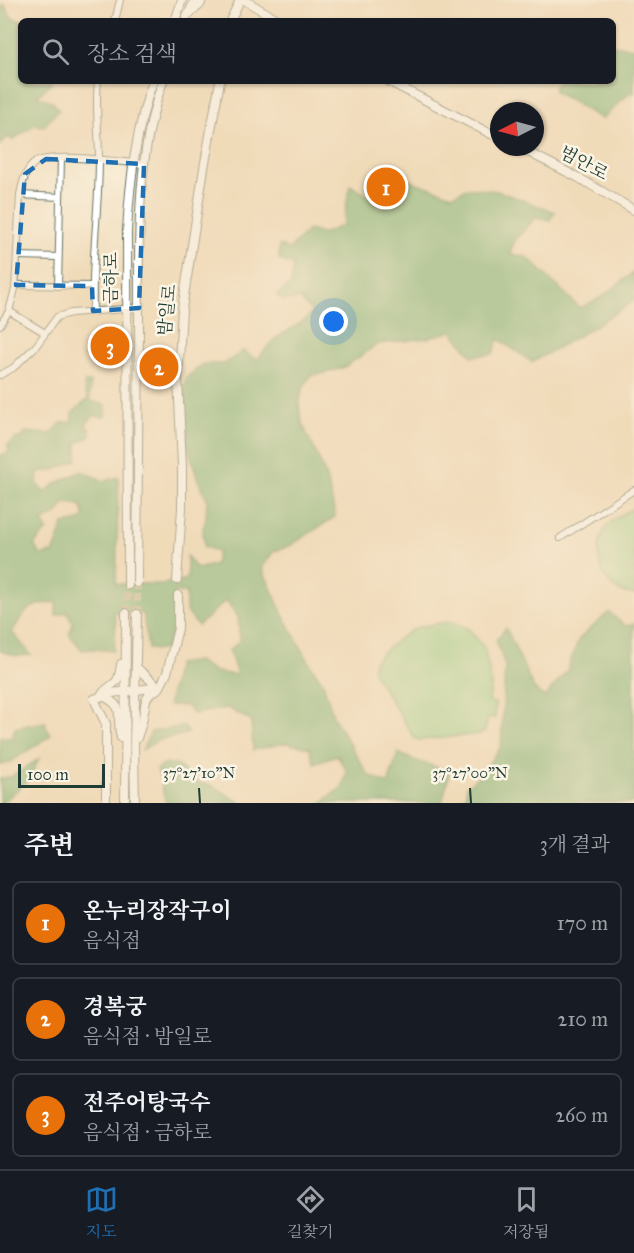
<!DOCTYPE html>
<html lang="ko">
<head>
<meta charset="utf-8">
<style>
	:root { --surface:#171b24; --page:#20242c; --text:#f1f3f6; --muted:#9ea1a6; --line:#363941; --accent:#1f6fb2 }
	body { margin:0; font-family:"IM FELL Great Primer","Noto Serif KR",serif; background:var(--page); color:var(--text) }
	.compass { position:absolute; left:490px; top:102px; width:54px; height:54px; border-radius:50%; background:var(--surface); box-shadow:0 2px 4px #0004; rotate:264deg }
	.scale { position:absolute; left:18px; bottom:15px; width:87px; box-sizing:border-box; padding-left:6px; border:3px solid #1f3d34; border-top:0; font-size:16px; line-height:21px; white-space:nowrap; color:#1f3d34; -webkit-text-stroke:4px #fcf5e5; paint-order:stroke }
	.you { position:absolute; left:334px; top:322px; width:21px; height:21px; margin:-15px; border:4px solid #fff; border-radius:50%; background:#1a73e8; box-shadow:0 0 0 9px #1a73e833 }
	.badge { display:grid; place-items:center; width:39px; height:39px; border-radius:50%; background:var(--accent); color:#fff; font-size:20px; font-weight:700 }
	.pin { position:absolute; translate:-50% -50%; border:3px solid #fff; box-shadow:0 2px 6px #0006 }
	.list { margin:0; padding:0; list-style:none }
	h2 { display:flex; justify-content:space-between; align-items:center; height:78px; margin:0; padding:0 24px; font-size:26px }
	h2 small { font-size:20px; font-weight:400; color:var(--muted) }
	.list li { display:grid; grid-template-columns:39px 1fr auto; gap:18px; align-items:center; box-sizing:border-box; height:84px; margin:0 12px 12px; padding:0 12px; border:2px solid var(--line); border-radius:9px }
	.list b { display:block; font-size:22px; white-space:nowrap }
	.list p { margin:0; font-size:20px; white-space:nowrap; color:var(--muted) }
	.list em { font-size:20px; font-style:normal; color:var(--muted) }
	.icon { flex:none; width:33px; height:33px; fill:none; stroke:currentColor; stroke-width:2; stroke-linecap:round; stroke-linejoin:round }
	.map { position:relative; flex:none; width:634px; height:803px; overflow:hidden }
	.search { position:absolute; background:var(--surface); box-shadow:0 2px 4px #0004; left:18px; right:18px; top:18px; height:66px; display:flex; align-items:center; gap:15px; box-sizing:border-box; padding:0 21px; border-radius:9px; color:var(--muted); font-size:22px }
	.sheet { height:366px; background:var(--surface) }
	nav { display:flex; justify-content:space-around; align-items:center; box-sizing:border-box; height:84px; border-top:2px solid var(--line); background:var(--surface); font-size:16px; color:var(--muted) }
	nav a { display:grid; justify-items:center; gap:3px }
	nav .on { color:var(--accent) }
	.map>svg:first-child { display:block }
	.green { fill:#90d188; stroke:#58875e; stroke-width:1.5 }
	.forest { fill:#74b374; stroke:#4a7854; stroke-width:1.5; fill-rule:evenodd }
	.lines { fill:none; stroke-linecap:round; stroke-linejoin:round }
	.secondary-tunnel { stroke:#c6bb9e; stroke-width:8; stroke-dasharray:8 4; stroke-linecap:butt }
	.street-casing { stroke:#687463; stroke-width:8 }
	.secondary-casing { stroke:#687463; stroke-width:10 }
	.street { stroke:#fff; stroke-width:6 }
	.secondary { stroke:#fff; stroke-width:8 }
	.marked { fill:none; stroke:#1f6fb2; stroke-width:4.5; stroke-dasharray:12 8; stroke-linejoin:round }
	.ticks { fill:none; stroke:#1f3d34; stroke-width:2 }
	.labels { text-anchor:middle; stroke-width:5; stroke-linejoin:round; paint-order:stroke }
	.street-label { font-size:18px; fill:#1f3d34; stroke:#fcf5e5 }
	.ticks-label { font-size:15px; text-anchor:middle; fill:#1f3d34; stroke:#fcf5e5; stroke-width:5; stroke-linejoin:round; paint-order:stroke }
</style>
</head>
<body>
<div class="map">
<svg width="634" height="803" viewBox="0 0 634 803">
	<rect width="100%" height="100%" fill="#fcf5e5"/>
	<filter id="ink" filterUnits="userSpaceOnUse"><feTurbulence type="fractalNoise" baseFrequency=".0167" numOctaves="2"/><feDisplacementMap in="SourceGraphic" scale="12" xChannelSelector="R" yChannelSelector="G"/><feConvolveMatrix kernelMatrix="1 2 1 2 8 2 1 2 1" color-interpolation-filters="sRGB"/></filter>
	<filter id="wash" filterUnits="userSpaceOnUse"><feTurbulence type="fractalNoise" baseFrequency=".008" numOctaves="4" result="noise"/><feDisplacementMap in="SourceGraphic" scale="24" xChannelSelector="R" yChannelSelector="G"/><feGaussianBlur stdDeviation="1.35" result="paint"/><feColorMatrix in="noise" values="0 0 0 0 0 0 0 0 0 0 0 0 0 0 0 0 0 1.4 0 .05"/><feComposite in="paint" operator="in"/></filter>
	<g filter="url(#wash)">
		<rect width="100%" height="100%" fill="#f0dbb9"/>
		<g class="green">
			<path d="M634,508v88l-1,-2c-34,-1 -45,-49 -23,-71 6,-6 16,-11 24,-15z"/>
			<path d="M453,622l16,7 15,18 5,21 2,17 -2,17 6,1v15h-7l-3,13 -5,3 -60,6 -5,-1 -39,-62c-2,-4 -4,-9 -3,-13 3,-8 35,-33 43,-36 12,-4 24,-5 37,-6z"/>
		</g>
		<g class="forest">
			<path d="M5,5l7,13 12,3h-3v60h32l-15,15 15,6 6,8 -15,16 -10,-1 -21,15 -5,-3 -8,8v-137z"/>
			<path d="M613,45l21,3v45l-2,-2 -30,28 -49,-28 4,-10h56z"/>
			<path d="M408,180l45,15 14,-7 31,3 57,21 -5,8 -14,-3 -22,25 -4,12 17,3 53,51 22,-11 32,-25v29l-56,35 -46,26 -34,-23 -5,15 -21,2 -20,-25 -24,7 -50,6 -33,23 -20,6 -14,2c-26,34 -2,59 11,91 7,17 10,33 13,51l-44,28 -18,7 -11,16 21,47 29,52 11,16 11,35 34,57 20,9 10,-31 19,8 33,10 -8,32h-121l21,-16 5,-16 -10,-16 -23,8 -4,-15 -25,-5 -32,7 -2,-29 -23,-13 -36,6 -5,-8 -19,-1 9,-41 21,-3 17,11 22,3 -8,-25 11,-9 -2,-24 -12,-17 -28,26 -12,-15v-19l-12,1v20l-1,15 -7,21 -7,1 -11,-1 -5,-36 -29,-1 2,12 -2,27 -21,-2 -11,1 -13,-16 4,-10 -6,-12 -11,4v-14c-28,2 -30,8 -44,30l19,23 -15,1 -16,-5v-195l10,-5 -3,-5 9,-8 4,1 6,-7 25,2 10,-11 11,-1v-9l16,-14 -3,-8 -1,-8 6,-1v19l16,4 -1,12 -12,-1 -8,9 5,4v8l-13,6v17l-23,10 -16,2 -1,11 7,10 13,-10 25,-12 22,10 15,-4 -3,107h45l26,-5v-23l10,13 18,-5 3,-13 -14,-4 -1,-19 3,-8 1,-22 -9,-18 -14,-46 -2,-42 5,-15 16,-13h21l19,-13 14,9 16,-20 31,-19 8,-9 -12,-13 -16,2 -8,-6 15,-10 2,-20 -14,-5v-15l10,5 19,-20 15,4 20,-9 7,-40 17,10 14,13 19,-6zM65,503l16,2 4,12 -8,5 -14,2 -2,9 -8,20 -13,2 -6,-10 13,-15 -4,-9 14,-7z"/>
			<path d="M609,612l16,14 9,-3v180h-170l3,-17 13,-11 21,-28 4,-81 -9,-26 10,-12 28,61 11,8 22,-26 12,-32z"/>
			<path d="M46,722l-1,4 6,9 -42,28 -9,2v-28l12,1 3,-10 12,-3z"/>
			<path d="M184,726l4,7 -19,5 -11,2 -16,10 9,-18z"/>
			<path d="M39,759l-11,21 -26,23h-2v-25l11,-1z"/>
			<path d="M167,763l11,2 19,17 16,4 28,17h-75l-9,-34z"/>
		</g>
	</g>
	<g filter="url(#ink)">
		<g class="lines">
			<g class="secondary-tunnel">
				<path d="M126,613l2,-28"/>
				<path d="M137,614v-31"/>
			</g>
			<g class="street-casing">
				<g id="street">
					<path d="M115,21l5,-21"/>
					<path d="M20,195l40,2"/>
					<path d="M18,256l40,1"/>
					<path d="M16,285l76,1"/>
					<path d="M58,286l3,-127"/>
					<path d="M9,311l36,22"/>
					<path d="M93,311c-2,-51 6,-101 6,-152 0,-26 -4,-52 -1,-78"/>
					<path d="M0,325l9,-14 6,-22 5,-94c2,-11 5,-26 16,-33 18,-10 86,0 108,2"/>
					<path d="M0,375l13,-7 23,-22 21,-29 14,-4 68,-5"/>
					<path d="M560,538l74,-48"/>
				</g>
			</g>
			<g class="secondary-casing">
				<g id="secondary">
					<path d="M244,0l36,21"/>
					<path d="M189,14l11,-9 2,-5"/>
					<path d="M175,21l7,-21"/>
					<path d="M185,21l10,-21"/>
					<path d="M230,21l10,-21"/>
					<path d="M388,81l111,57"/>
					<path d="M518,147l59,30 57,33"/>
					<path d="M177,580l5,-72v-42l-4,-87 4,-70 22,-141 16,-87"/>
					<path d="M137,583c1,-85 1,-170 2,-255 0,-80 -4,-170 24,-247"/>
					<path d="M128,585l-1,-354c3,-51 9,-102 26,-150"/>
					<path d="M121,664c-3,25 -7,15 -20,31 27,13 14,19 20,43"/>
					<path d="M136,667l23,21 -10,7 -3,5 -4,23 -5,15"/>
					<path d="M106,803v-79l-12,-25 18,-6 48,-6 7,-14 11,-45v-33"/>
					<path d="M125,803l1,-190"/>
					<path d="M135,803l-1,-56 3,-133"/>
				</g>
			</g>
			<use href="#street" class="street"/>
			<use href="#secondary" class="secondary"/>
		</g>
	</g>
	<path d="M0 0H634V803H0ZM46,159l98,5 -5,144 -46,3 -1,-25 -76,-1 9,-111z" fill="#f0dbb9" fill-opacity=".55" fill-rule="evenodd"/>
	<path class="marked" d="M46,159l98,5 -5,144 -46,3 -1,-25 -76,-1 9,-111z"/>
	<path class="ticks" d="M199,788l1,15M470,788l1,15"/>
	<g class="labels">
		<g class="street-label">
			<text transform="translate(584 163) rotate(28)" y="6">범안로</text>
			<text transform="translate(111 278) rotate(-90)" y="6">금하로</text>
			<text transform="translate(167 310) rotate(-84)" y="6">밤일로</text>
		</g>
	</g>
	<g class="ticks-label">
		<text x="199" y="778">37°27'10"N</text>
		<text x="470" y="778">37°27'00"N</text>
	</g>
</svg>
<svg class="compass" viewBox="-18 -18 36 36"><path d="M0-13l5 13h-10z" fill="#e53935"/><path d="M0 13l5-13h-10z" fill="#9ea1a6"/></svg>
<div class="scale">100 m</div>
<div class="you"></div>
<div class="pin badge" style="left:386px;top:187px;background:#e8710a">1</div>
<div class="pin badge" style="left:159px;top:367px;background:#e8710a">2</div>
<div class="pin badge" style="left:110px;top:346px;background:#e8710a">3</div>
<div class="search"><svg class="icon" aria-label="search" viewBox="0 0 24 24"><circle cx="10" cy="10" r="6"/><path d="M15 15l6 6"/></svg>장소 검색</div>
</div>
<section class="sheet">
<h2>주변<small>3개 결과</small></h2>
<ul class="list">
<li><span class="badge" style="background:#e8710a">1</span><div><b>온누리장작구이</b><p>음식점</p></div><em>170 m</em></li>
<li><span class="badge" style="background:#e8710a">2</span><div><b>경복궁</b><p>음식점 · 밤일로</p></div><em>210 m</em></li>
<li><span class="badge" style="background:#e8710a">3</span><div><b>전주어탕국수</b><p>음식점 · 금하로</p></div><em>260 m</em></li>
</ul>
</section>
<nav>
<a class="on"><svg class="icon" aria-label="map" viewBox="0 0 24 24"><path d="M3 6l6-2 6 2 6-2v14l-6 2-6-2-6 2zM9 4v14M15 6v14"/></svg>지도</a>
<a><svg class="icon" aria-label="directions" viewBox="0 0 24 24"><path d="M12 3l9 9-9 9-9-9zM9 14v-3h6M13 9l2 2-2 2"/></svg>길찾기</a>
<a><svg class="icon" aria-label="saved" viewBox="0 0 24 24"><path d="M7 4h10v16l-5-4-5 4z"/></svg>저장됨</a>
</nav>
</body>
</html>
